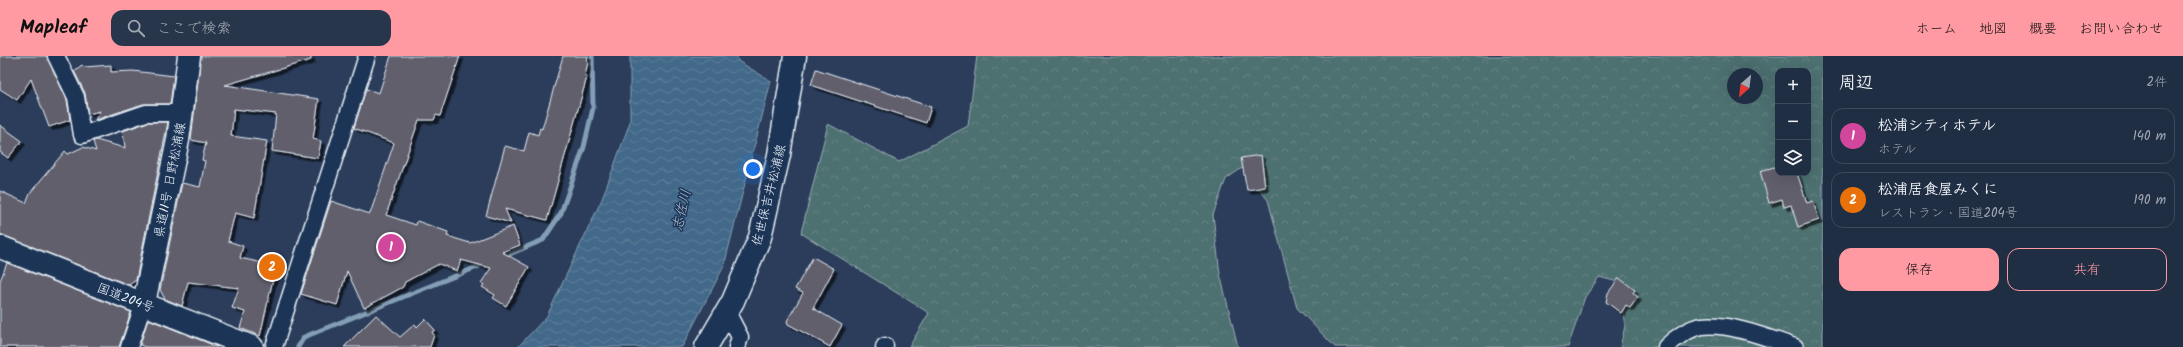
<!DOCTYPE html>
<html lang="ja">
<head>
<meta charset="utf-8">
<style>
	:root { --surface:#202e44; --page:#28364b; --text:#f1f3f6; --muted:#a2a8b2; --line:#3d4a5d; --accent:#ff9aa2 }
	body { margin:0; font-family:Kalam,"Klee One",sans-serif; background:var(--page); color:var(--text) }
	.controls { position:absolute; right:12px; top:12px; display:grid; overflow:hidden; border-radius:8px; box-shadow:0 4px 16px #0002 }
	.controls button { width:36px; height:36px; display:grid; place-items:center; padding:0; border:0; border-bottom:1px solid var(--line); background:var(--surface); color:var(--text); font:20px sans-serif }
	.compass { position:absolute; left:1727px; top:12px; width:36px; height:36px; border-radius:50%; background:var(--surface); box-shadow:0 4px 16px #0002; rotate:208deg }
	.you { position:absolute; left:753px; top:113px; width:14px; height:14px; margin:-10px; border:3px solid #fff; border-radius:50%; background:#1a73e8; box-shadow:0 0 0 6px #1a73e833 }
	.badge { display:grid; place-items:center; width:26px; height:26px; border-radius:50%; background:var(--accent); color:#fff; font-size:13px; font-weight:700 }
	.pin { position:absolute; translate:-50% -50%; border:2px solid #fff; box-shadow:0 1px 4px #0006 }
	.list { margin:0; padding:0; list-style:none }
	h2 { display:flex; justify-content:space-between; align-items:center; height:52px; margin:0; padding:0 16px; font-size:17px }
	h2 small { font-size:13px; font-weight:400; color:var(--muted) }
	.list li { display:grid; grid-template-columns:26px 1fr auto; gap:12px; align-items:center; box-sizing:border-box; height:56px; margin:0 8px 8px; padding:0 8px; border:1px solid var(--line); border-radius:12px }
	.list b { display:block; font-size:15px; white-space:nowrap }
	.list p { margin:0; font-size:13px; white-space:nowrap; color:var(--muted) }
	.list em { font-size:13px; font-style:normal; color:var(--muted) }
	.actions { display:flex; gap:8px; padding:12px 16px }
	.actions a { flex:1; padding:9px 0; border:1px solid var(--accent); border-radius:12px; text-align:center; font-size:14px; color:var(--accent) }
	.actions .main { background:var(--accent); color:#111 }
	.icon { flex:none; width:22px; height:22px; fill:none; stroke:currentColor; stroke-width:2; stroke-linecap:round; stroke-linejoin:round }
	.map { position:relative; flex:none; width:1823px; height:291px; overflow:hidden }
	header { display:flex; align-items:center; gap:24px; box-sizing:border-box; height:56px; padding:0 20px; background:var(--accent); color:#111 }
	header strong { font-size:19px }
	nav { display:flex; gap:22px; margin-inline-start:auto; font-size:14px }
	.search { width:280px; height:36px; background:var(--page); display:flex; align-items:center; gap:10px; box-sizing:border-box; padding:0 14px; border-radius:12px; color:var(--muted); font-size:15px }
	main { display:flex }
	aside { flex:1; background:var(--surface) }
	.map>svg:first-child { display:block }
	.forest { fill:url(#forest-crowns); stroke:#9bb0b4; fill-rule:evenodd }
	.water { fill:url(#water-waves); stroke:#849fb5 }
	.lines { fill:none; stroke-linecap:round; stroke-linejoin:round }
	.stream { stroke:#849fb5; stroke-width:5 }
	.building { fill:#625e6d; stroke:#e8f1f8; filter:url(#shadow) }
	.minor-casing { stroke:#e8f1f8; stroke-width:19 }
	.primary-casing { stroke:#e8f1f8; stroke-width:25 }
	.trunk-casing { stroke:#e8f1f8; stroke-width:25 }
	.minor { stroke:#1d3557; stroke-width:16 }
	.primary { stroke:#1d3557; stroke-width:22 }
	.trunk { stroke:#1d3557; stroke-width:22 }
	.labels { text-anchor:middle; stroke-width:3; stroke-linejoin:round; paint-order:stroke }
	.street-label { font-size:13px; fill:#e8f1f8; stroke:#1d3557 }
	.water-label { font-size:14px; font-style:italic; fill:#aec1d1; stroke:#1d3557 }
</style>
</head>
<body>
<header>
<strong>Mapleaf</strong>
<div class="search"><svg class="icon" aria-label="search" viewBox="0 0 24 24"><circle cx="10" cy="10" r="6"/><path d="M15 15l6 6"/></svg>ここで検索</div>
<nav><a>ホーム</a><a>地図</a><a>概要</a><a>お問い合わせ</a></nav>
</header>
<main>
<div class="map">
<svg width="1823" height="291" viewBox="0 0 1823 291">
	<defs>
		<pattern id="forest-crowns" width="20" height="18" patternUnits="userSpaceOnUse"><rect width="20" height="18" fill="#4e6f6f"/><path d="M2 6a3 3 0 1 1 6 0M12 15a3 3 0 1 1 6 0" fill="none" stroke="#688484"/></pattern>
		<pattern id="water-waves" width="16" height="10" patternUnits="userSpaceOnUse"><rect width="16" height="10" fill="#426989"/><path d="M0 5q4-4 8 0t8 0" fill="none" stroke="#5d7f9a"/></pattern>
		<filter id="shadow"><feDropShadow dx="3.5" dy="3.5" stdDeviation="0" flood-color="#0009"/></filter>
	</defs>
	<rect width="100%" height="100%" fill="#2b3d5b"/>
	<filter id="ink" filterUnits="userSpaceOnUse"><feTurbulence type="fractalNoise" baseFrequency=".025" numOctaves="2"/><feDisplacementMap in="SourceGraphic" scale="8" xChannelSelector="R" yChannelSelector="G"/><feConvolveMatrix kernelMatrix="1 2 1 2 8 2 1 2 1" color-interpolation-filters="sRGB"/></filter>
	<g filter="url(#ink)">
		<path class="forest" d="M977,0h846v291h-203l5,-21 -7,-44 -19,-5 -14,20 -17,50h-233l-38,-39 -29,-108 -26,-32 -16,11 -13,36 7,59 18,73h-329l20,-34 -128,-80 27,-109 71,38 69,-36zM1778,15h30v102h-30zM1733,18h24v24h-24z"/>
		<path class="water" d="M630,0h107l1,5 33,20 -47,185 -42,81h-164l29,-31 55,-117 28,-77z"/>
		<g class="lines">
			<g class="stream">
				<path d="M502,201l41,-17 18,-27 23,-66 9,-39 -1,-52"/>
				<path d="M298,291l6,-10 183,-74"/>
			</g>
		</g>
		<g class="building">
			<path d="M0,0h47l20,44 3,20 -21,7 -18,-48 -14,21 -17,-11z"/>
			<path d="M201,0h110v4l-86,25 94,14 -6,40 8,2 -3,17 -46,-7 4,-37 -42,-5 -3,27 36,5 -13,77 -19,-5 -7,28 15,5 -3,12 36,8 -16,70 -20,-8 5,-16 -13,-4 7,-20 -51,-6 -6,24 -17,-7 -5,-9 22,-107 18,4 5,-26 -3,-1 4,-17 -15,-3z"/>
			<path d="M391,0h69l-20,60 -4,-1 -2,5h-15l-33,95 30,10 1,-4 31,11 -1,4 23,7 43,-17 7,19 -18,7 27,15 -23,39 -13,-8 2,-3 -13,-8 2,-2 -3,-2 10,-15 -30,-8 -4,11 -18,-7 -34,18 -2,5 -39,21 -17,-37 -10,34 -36,-11 30,-93 39,13 24,-71 -40,-15 12,-39 13,4z"/>
			<path d="M563,0h25l-1,6h1l-3,14 2,1 -40,143 -42,-11 6,14 -25,-7 19,-70 19,5 5,-19 9,3 2,-7 2,1z"/>
			<path d="M82,9l2,2 27,-2v7l22,-1 41,5 -4,28h-27l-48,16 5,-9 -12,3 -3,-21 -11,-22z"/>
			<path d="M816,13l115,38 -5,16 -115,-38z"/>
			<path d="M148,66h20l-32,158 -7,5 -129,-51v-43l26,12 4,-10 35,-42 3,3 15,-7 13,4 -3,-10 3,-1 29,8 -2,-17z"/>
			<path d="M0,69l22,16 -14,17 -8,-6z"/>
			<path d="M1261,99l4,32 -18,3 -6,-32z"/>
			<path d="M1778,110v7h19l10,30 6,-2 6,19 -21,7 -7,-22 -7,2 -2,-8 -13,4 -9,-32z"/>
			<path d="M813,201l21,12 -21,39 29,17 -12,22 -42,-23 -1,-3 16,-28 -8,-4z"/>
			<path d="M7,207l124,49 -12,35h-119v-66z"/>
			<path d="M1619,222l16,12 -2,3 5,4 -8,11 -4,-3 -5,8 -15,-11 2,-9z"/>
			<path d="M376,259l24,22 15,-13 2,3 8,-8 10,11 -3,2 2,3 -4,12h-86z"/>
			<path d="M148,263l70,28h-73l-5,-2z"/>
		</g>
		<g class="lines">
			<g class="minor-casing">
				<g id="minor">
					<path d="M56,0l20,41 6,38 64,-22h35"/>
					<path d="M727,256l13,25 -3,10"/>
					<path d="M129,291l15,-44"/>
					<path d="M274,291l93,-291"/>
					<path d="M884,291l1,-1"/>
					<path d="M1666,291c9,-9 23,-19 36,-21 29,-3 66,12 93,21"/>
				</g>
			</g>
			<g class="primary-casing">
				<g id="primary">
					<path d="M144,247l34,-163 11,-84"/>
					<path d="M706,291l27,-46 27,-64 19,-82 16,-99"/>
				</g>
			</g>
			<g class="trunk-casing">
				<path id="trunk" d="M0,191l252,100"/>
			</g>
			<use href="#minor" class="minor"/>
			<use href="#primary" class="primary"/>
			<use href="#trunk" class="trunk"/>
		</g>
	</g>
	<g class="labels">
		<g class="street-label">
			<text transform="translate(169 124) rotate(-79)" y="5">県道11号 日野松浦線</text>
			<text transform="translate(768 139) rotate(-76)" y="5">佐世保吉井松浦線</text>
			<text transform="translate(126 241) rotate(21)" y="5">国道204号</text>
		</g>
		<g class="water-label">
			<text transform="translate(681 154) rotate(-77)" y="5">志佐川</text>
		</g>
	</g>
</svg>
<div class="controls">
<button>+</button>
<button>−</button>
<button><svg class="icon" aria-label="layers" viewBox="0 0 24 24"><path d="M12 4l9 5-9 5-9-5zM3 14l9 5 9-5"/></svg></button>
</div>
<svg class="compass" viewBox="-18 -18 36 36"><path d="M0-13l5 13h-10z" fill="#e53935"/><path d="M0 13l5-13h-10z" fill="#a2a8b2"/></svg>
<div class="you"></div>
<div class="pin badge" style="left:391px;top:191px;background:#d1479c">1</div>
<div class="pin badge" style="left:272px;top:211px;background:#e8710a">2</div>
</div>
<aside>
<h2>周辺<small>2件</small></h2>
<ul class="list">
<li><span class="badge" style="background:#d1479c">1</span><div><b>松浦シティホテル</b><p>ホテル</p></div><em>140 m</em></li>
<li><span class="badge" style="background:#e8710a">2</span><div><b>松浦居食屋みくに</b><p>レストラン · 国道204号</p></div><em>190 m</em></li>
</ul>
<div class="actions"><a class="main">保存</a><a>共有</a></div>
</aside>
</main>
</body>
</html>
